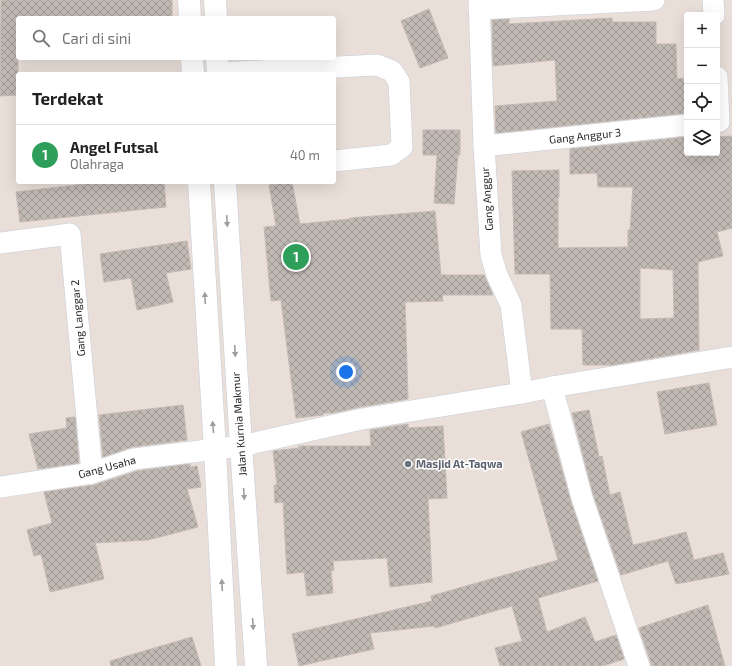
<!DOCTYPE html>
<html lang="id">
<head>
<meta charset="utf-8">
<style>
	:root { --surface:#fff; --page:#f2f2f2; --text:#222; --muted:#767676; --line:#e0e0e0; --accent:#0b8043 }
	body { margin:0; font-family:"Exo 2",sans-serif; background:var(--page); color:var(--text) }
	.controls { position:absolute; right:12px; top:12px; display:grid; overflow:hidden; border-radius:4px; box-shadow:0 4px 16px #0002 }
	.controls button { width:36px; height:36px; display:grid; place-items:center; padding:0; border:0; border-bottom:1px solid var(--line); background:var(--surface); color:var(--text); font:20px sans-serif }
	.you { position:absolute; left:346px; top:372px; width:14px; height:14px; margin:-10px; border:3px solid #fff; border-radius:50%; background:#1a73e8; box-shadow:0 0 0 6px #1a73e833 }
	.badge { display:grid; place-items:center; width:26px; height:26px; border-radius:50%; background:var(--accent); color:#fff; font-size:13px; font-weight:700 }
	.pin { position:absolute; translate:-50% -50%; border:2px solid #fff; box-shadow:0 1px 4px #0006 }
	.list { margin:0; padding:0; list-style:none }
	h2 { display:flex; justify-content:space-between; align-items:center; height:52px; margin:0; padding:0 16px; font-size:17px }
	h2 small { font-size:13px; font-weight:400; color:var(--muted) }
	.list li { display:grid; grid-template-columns:26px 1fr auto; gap:12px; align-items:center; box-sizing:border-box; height:60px; padding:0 16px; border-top:1px solid var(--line) }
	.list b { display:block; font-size:15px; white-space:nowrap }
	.list p { margin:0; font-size:13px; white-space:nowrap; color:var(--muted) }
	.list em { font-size:13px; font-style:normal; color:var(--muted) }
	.icon { flex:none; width:22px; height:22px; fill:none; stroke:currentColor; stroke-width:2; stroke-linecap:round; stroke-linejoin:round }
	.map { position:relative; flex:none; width:732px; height:666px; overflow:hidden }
	.search { position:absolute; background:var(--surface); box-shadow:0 4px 16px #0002; left:16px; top:16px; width:320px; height:44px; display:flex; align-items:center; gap:10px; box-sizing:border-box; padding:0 14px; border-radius:4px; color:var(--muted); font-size:15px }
	.panel { position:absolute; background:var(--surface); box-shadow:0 4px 16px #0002; left:16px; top:72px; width:320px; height:112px; border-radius:4px }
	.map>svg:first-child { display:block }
	.building { fill:url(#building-cross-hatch); stroke:#c4bab2; fill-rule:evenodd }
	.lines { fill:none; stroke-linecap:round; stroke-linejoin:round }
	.minor-casing { stroke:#c6ced9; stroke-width:22 }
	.tertiary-casing { stroke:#c6ced9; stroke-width:23 }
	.minor { stroke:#fff; stroke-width:21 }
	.tertiary { stroke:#fff; stroke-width:22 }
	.oneway { fill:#9e9e9e }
	.worship-dot { fill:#6b7280; stroke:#fff; stroke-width:1.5 }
	.labels { text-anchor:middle; stroke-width:3; stroke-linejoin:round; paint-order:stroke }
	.street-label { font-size:11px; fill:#272727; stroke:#fff }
	.worship-label { font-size:11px; font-weight:bold; fill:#5b616d; stroke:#fff; text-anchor:start }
</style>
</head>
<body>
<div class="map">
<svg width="732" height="666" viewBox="0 0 732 666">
	<defs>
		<pattern id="building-cross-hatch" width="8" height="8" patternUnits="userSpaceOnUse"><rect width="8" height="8" fill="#c1bab4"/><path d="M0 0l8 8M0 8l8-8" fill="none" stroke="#9d9792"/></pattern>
	</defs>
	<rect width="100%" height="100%" fill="#e9ded8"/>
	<g class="building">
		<path d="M1,0h171v18h-154v77l-18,1z"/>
		<path d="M429,9l19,49 -28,10 -19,-47z"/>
		<path d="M612,18v4h44v22h20l1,35 10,-1v35l-191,20 -1,-27 62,-5 -2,-41 -62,6 -1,-46 17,-1v5z"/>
		<path d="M423,130h37v25h-2l-4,49 -20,-1 3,-48h-14z"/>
		<path d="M732,136v92l-15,4 6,24 -25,6 1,88 -86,15h-30l-1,-36h-31l-1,-55h-35l-3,-103 47,-1v27h-1v51l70,-1v-17h2l3,-43h-35l-1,-14 -27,1v-25l117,-12v16h30v-16zM640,268l33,2 1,48 -34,1z"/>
		<path d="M85,182h79l2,25 -146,15 -4,-30 69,-8z"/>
		<path d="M287,182h5l8,42 50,-5v-1l85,-7 6,64h43l9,20h-51l1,6 -38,1 3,97 -48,8 -27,6h-10v2l-27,3 -15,-118 -10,1 -7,-74 12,-1 -7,-41z"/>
		<path d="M187,241l4,28 -25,4 7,29 -36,8 -6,-32 -27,4 -4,-28z"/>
		<path d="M709,383l8,42 -52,9 -8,-42z"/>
		<path d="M183,405l4,35 -55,7 -29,10 -4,-42z"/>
		<path d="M589,410l10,47 3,-1 8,39 10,-3 13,53 23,-5 30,-8 8,28 29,-7 6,21 -53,10 -8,-23 -47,14 -28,-81 -21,-81z"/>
		<path d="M75,417l4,46 -41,6 -9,-35 38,-6 -1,-10z"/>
		<path d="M408,424v4l35,-2 4,72 -19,1 4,83 -42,5 -3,-29 -54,3 1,9 -3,1 2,22 -26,3 -3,-24 -17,2 -4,-72 -8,1 -1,-18h3l-4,-34 26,-3v-2h72l-1,-16z"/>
		<path d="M549,424l22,78 27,79 -60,17 9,34 38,-15 10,25 21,-7 8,24 -21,7h-103l-5,-18 27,-7 -10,-35 -77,22 -1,-2 -64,7 4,16 -75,17 -7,-32 140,-33 -1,-5 127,-36 -37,-128z"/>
		<path d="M190,464v3l7,-1 4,21 -14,2 11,38 -50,13 -53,3 9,36 -54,13 -9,-38 -7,2 -7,-26 25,-7 -8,-31 50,-7 43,-14z"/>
		<path d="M708,605l17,61h-73l-13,-38z"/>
		<path d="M192,637l9,29h-90l-1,-5z"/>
	</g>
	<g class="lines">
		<g class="minor-casing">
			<g id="minor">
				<path d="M479,0l5,146 7,109 6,20 14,30 11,88"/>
				<path d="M713,0l1,15"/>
				<path d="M479,9l175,-9"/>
				<path d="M218,73l159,-8 15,6 7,11 3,65 -11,8 -57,6"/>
				<path d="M717,77l2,45"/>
				<path d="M484,146l203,-21"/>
				<path d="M0,243l70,-9 22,239"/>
				<path d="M552,387l30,111 57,168"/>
				<path d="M0,487l92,-14 42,-14 107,-13 121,-27 160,-26 30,-6 180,-30"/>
			</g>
		</g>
		<g class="tertiary-casing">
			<g id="tertiary">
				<path d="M189,0l1,18"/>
				<path d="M215,0l1,18"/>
				<path d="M192,58l1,16"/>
				<path d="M217,58l1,16"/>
				<path d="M199,182l16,268 11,216"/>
				<path d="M225,182l16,264 15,220"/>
			</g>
		</g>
		<use href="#minor" class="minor"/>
		<use href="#tertiary" class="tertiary"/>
	</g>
	<defs><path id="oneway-solid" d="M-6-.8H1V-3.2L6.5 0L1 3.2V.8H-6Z"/></defs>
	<g class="oneway">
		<use href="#oneway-solid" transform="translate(227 221) rotate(87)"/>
		<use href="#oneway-solid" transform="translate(205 298) rotate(-93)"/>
		<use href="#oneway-solid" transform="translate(235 351) rotate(87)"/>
		<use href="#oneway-solid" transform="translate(213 427) rotate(-95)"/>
		<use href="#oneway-solid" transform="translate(244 494) rotate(86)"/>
		<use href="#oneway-solid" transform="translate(222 585) rotate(-93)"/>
		<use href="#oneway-solid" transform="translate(253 624) rotate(86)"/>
	</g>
	<circle class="worship-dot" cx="408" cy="464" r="4"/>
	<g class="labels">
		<g class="street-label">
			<text transform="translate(585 136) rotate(-6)" y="4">Gang Anggur 3</text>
			<text transform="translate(487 199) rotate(-94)" y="4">Gang Anggur</text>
			<text transform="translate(78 318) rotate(-95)" y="4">Gang Langgar 2</text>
			<text transform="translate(239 424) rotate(-94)" y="4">Jalan Kurnia Makmur</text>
			<text transform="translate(107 467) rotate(-15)" y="4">Gang Usaha</text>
		</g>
		<g class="worship-label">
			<text x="416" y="468">Masjid At-Taqwa</text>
		</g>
	</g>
</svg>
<div class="controls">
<button>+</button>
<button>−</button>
<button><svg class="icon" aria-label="locate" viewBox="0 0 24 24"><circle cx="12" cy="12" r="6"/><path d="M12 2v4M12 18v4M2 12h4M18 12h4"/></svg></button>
<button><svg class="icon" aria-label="layers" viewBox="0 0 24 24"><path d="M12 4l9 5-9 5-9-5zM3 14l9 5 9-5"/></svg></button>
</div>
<div class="you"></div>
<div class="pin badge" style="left:296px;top:257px;background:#2e9e5b">1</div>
<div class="search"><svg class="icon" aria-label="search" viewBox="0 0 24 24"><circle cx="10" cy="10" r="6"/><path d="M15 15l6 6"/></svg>Cari di sini</div>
<section class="panel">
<h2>Terdekat<small></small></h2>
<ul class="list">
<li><span class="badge" style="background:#2e9e5b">1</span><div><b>Angel Futsal</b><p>Olahraga</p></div><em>40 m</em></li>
</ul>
</section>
</div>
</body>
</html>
